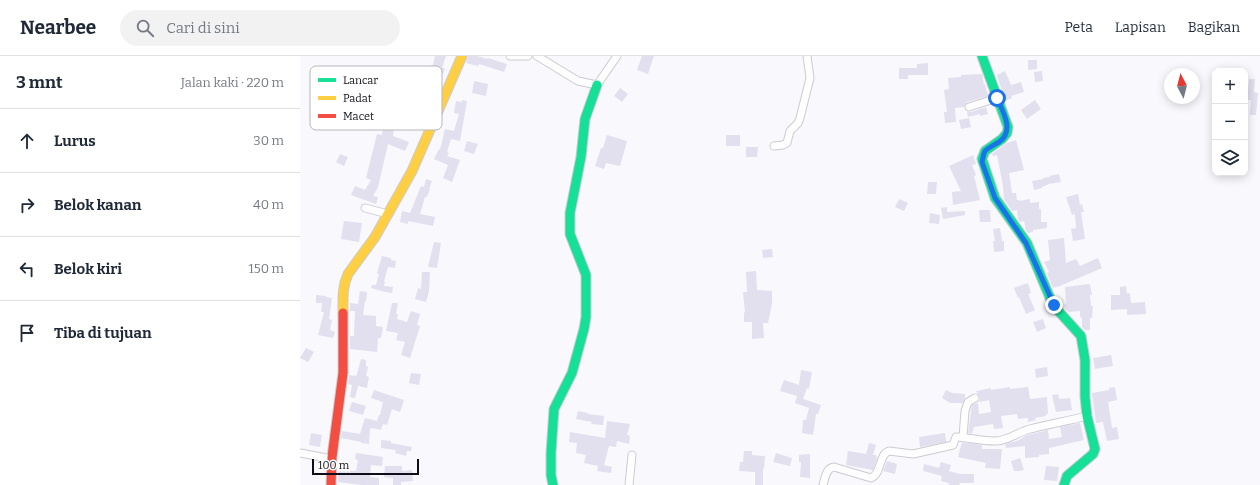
<!DOCTYPE html>
<html lang="id">
<head>
<meta charset="utf-8">
<style>
	:root { --surface:#fff; --page:#f2f2f3; --text:#1f2937; --muted:#747a83; --line:#e0e1e3 }
	body { margin:0; font-family:Bitter,serif; background:var(--page); color:var(--text) }
	.controls { position:absolute; right:12px; top:12px; display:grid; overflow:hidden; border-radius:8px; box-shadow:0 2px 10px #0003 }
	.controls button { width:36px; height:36px; display:grid; place-items:center; padding:0; border:0; border-bottom:1px solid var(--line); background:var(--surface); color:var(--text); font:20px sans-serif }
	.compass { position:absolute; left:864px; top:12px; width:36px; height:36px; border-radius:50%; background:var(--surface); box-shadow:0 2px 10px #0003; rotate:353deg }
	.scale { position:absolute; left:12px; bottom:10px; width:107px; box-sizing:border-box; padding-left:4px; border:2px solid #0f0d17; border-top:0; font-size:11px; line-height:14px; white-space:nowrap; color:#0f0d17; -webkit-text-stroke:3px #fff; paint-order:stroke }
	.stop { position:absolute; width:12px; height:12px; margin:-9px; border:3px solid #1a73e8; border-radius:50%; background:#fff }
	.stop.end { background:#1a73e8; border-color:#fff; box-shadow:0 1px 4px #0008 }
	.list { margin:0; padding:0; list-style:none }
	h2 { display:flex; justify-content:space-between; align-items:center; height:52px; margin:0; padding:0 16px; font-size:17px }
	h2 small { font-size:13px; font-weight:400; color:var(--muted) }
	.list li { display:grid; grid-template-columns:26px 1fr auto; gap:12px; align-items:center; box-sizing:border-box; height:64px; padding:0 16px; border-top:1px solid var(--line) }
	.list b { display:block; font-size:15px; white-space:nowrap }
	.list em { font-size:13px; font-style:normal; color:var(--muted) }
	.icon { flex:none; width:22px; height:22px; fill:none; stroke:currentColor; stroke-width:2; stroke-linecap:round; stroke-linejoin:round }
	.map { position:relative; flex:none; width:960px; height:429px; overflow:hidden }
	header { display:flex; align-items:center; gap:24px; box-sizing:border-box; height:56px; padding:0 20px; background:var(--surface); border-bottom:1px solid var(--line) }
	header strong { font-size:19px }
	nav { display:flex; gap:22px; margin-inline-start:auto; font-size:14px }
	.search { width:280px; height:36px; background:var(--page); display:flex; align-items:center; gap:10px; box-sizing:border-box; padding:0 14px; border-radius:22px; color:var(--muted); font-size:15px }
	main { display:flex }
	aside { flex:1; background:var(--surface) }
	.map>svg:first-child { display:block }
	.building { fill:#e2dfef }
	.lines { fill:none; stroke-linecap:round; stroke-linejoin:round }
	.street-casing { stroke:#cccbd2; stroke-width:9 }
	.fast-casing { stroke:#cccbd2; stroke-width:11 }
	.slow-casing { stroke:#cccbd2; stroke-width:11 }
	.jam-casing { stroke:#cccbd2; stroke-width:11 }
	.street { stroke:#fefeff; stroke-width:7 }
	.fast { stroke:#16e098; stroke-width:9 }
	.slow { stroke:#ffcf43; stroke-width:9 }
	.jam { stroke:#f24e42; stroke-width:9 }
	.route { stroke:#1a73e8; stroke-width:5 }
	.key { fill:#fff; stroke:#b7b6b9; stroke-width:1 }
	.key-label { font-size:11px; fill:#0f0d17 }
</style>
</head>
<body>
<header>
<strong>Nearbee</strong>
<div class="search"><svg class="icon" aria-label="search" viewBox="0 0 24 24"><circle cx="10" cy="10" r="6"/><path d="M15 15l6 6"/></svg>Cari di sini</div>
<nav><a>Peta</a><a>Lapisan</a><a>Bagikan</a></nav>
</header>
<main>
<aside>
<h2>3 mnt<small>Jalan kaki · 220 m</small></h2>
<ul class="list">
<li><svg class="icon" aria-label="ahead" viewBox="0 0 24 24"><path d="M12 20V5M6 11l6-6 6 6"/></svg><div><b>Lurus</b></div><em>30 m</em></li>
<li><svg class="icon" aria-label="right" viewBox="0 0 24 24"><path d="M7 20v-9h11M14 6l5 5-5 5"/></svg><div><b>Belok kanan</b></div><em>40 m</em></li>
<li><svg class="icon" aria-label="left" viewBox="0 0 24 24"><path d="M17 20v-9H6M10 6l-5 5 5 5"/></svg><div><b>Belok kiri</b></div><em>150 m</em></li>
<li><svg class="icon" aria-label="arrive" viewBox="0 0 24 24"><path d="M6 21V4h12l-3 4 3 4H6"/></svg><div><b>Tiba di tujuan</b></div></li>
</ul>
</aside>
<div class="map">
<svg width="960" height="429" viewBox="0 0 960 429">
	<rect width="100%" height="100%" fill="#f9f8fc"/>
	<g class="building">
		<path d="M135,0h11l-4,12h3l-2,6 -13,-3 1,-6h2z"/>
		<path d="M168,0h9l10,3 1,-1 19,6 -3,8 -25,-8 -1,2 -12,-3z"/>
		<path d="M342,0h12l-6,18 -11,-4z"/>
		<path d="M728,4h9v9l-9,1z"/>
		<path d="M628,7v12h-20v4h-9v-11h18v-4z"/>
		<path d="M705,15l6,14 10,-3 3,10 -13,4 1,2 -7,3 -8,-26z"/>
		<path d="M742,15l1,10 -8,1 -1,-10z"/>
		<path d="M682,18l2,11 1,-1 3,12 -21,6 -3,5 -9,1 1,14 -11,1 -1,-11h3l-3,-22 5,-1 -1,-11 13,-1v-2z"/>
		<path d="M949,23h6l-1,13 4,1 -2,22h-6l1,-15h-4z"/>
		<path d="M174,25l14,3 -2,12 -14,-3z"/>
		<path d="M320,32l8,6 -6,8 -8,-6z"/>
		<path d="M162,44l5,1 -7,40 -9,-2 -4,13 2,1 -2,3 13,4 -8,22 -9,-4 5,-13 -14,-6 5,-10 1,1 5,-21 9,2 5,-17 -5,-1 2,-12 6,1z"/>
		<path d="M735,44l6,9 -14,10 -6,-9z"/>
		<path d="M686,51l2,7 -8,2v-2l-12,3 -1,-5h4z"/>
		<path d="M669,62l2,9 -10,2 -2,-9z"/>
		<path d="M83,69h11l-1,11 16,6 -4,9 -17,-7 -10,43 -5,9 5,1 -2,7 -25,-9 4,-9 10,4 6,-10 -5,-2 11,-44 5,1z"/>
		<path d="M307,79l20,6 -7,25 -14,-3 -2,6 -9,-3 6,-18h2z"/>
		<rect x="426" y="79" width="14" height="11"/>
		<path d="M716,84l8,30 -15,3 3,20h4l1,7h2v1l11,-2v4l9,-1v7h2v13h6v6l-14,2v2l-5,1 -2,-3 -2,-9 -4,1 -2,-2 -1,-10 -5,1 -8,-12 -1,-13 -6,-31 -4,1 -1,-2 15,-11z"/>
		<path d="M167,85l11,3 -4,10 -10,-3z"/>
		<path d="M446,91h12l-1,10h-11z"/>
		<path d="M40,98l8,3 -4,9 -8,-4z"/>
		<path d="M673,99l3,9 -4,1 4,10 -2,1 6,24 -27,5 -1,-13 9,-1 -12,-25z"/>
		<path d="M759,118l2,8 -12,2 -7,3v1l-8,2 -2,-9 11,-2v-1l7,-1 -1,-1z"/>
		<path d="M126,123l6,2 -3,8h1l-3,8h-2l-5,17 15,3 -2,9 -25,-5v3l-8,-2 2,-11 8,2 11,-27 3,1z"/>
		<path d="M628,126h9l-1,12h-9z"/>
		<path d="M778,138l2,11 2,-1 2,8h-3l4,27 -12,2 -2,-12 5,-1 -1,-14 -3,1 -6,-18z"/>
		<path d="M599,143l9,4 -4,8 -9,-4z"/>
		<path d="M647,151v5l18,-1v4l-22,4 -2,-11z"/>
		<path d="M679,154h11l1,12h-11z"/>
		<path d="M630,157l10,2 -1,9 -10,-1z"/>
		<path d="M44,165l18,2 -3,19 -18,-3z"/>
		<path d="M700,172l2,13h2v10l-10,1 -1,-11h2l-2,-12z"/>
		<path d="M764,182l2,25 10,-4 4,7 18,-8 4,10 -42,18 -7,2 -6,-15 2,-1 -5,-10 6,-2 -2,-20z"/>
		<path d="M134,186l7,1 -4,25 -9,-1z"/>
		<path d="M472,193l1,8 -10,1 -1,-8z"/>
		<path d="M82,200l9,2v2l5,1 -1,7 -7,-1 -4,14 1,1 -1,4 9,1 -1,6 -7,-1 -14,-4 1,-3h4l3,-11 -2,-1z"/>
		<path d="M456,215l1,19 15,1v13l-4,19h-5l1,15 -12,1v-17h-8v-9l1,-1 -2,-20h4l-1,-20z"/>
		<path d="M122,216h8l-1,19 -3,11 -11,-3 3,-11 3,1z"/>
		<path d="M728,227l3,10 -3,1 7,16 -9,4 -7,-17 -1,1 -4,-10z"/>
		<path d="M790,228l2,11h-2l1,11h2l-1,12h-2v12h-5l-3,-3v-9l-2,-1v-6l-12,1 -3,-4 -1,-3 2,-1 -1,-17z"/>
		<path d="M826,230l1,8 3,-1 1,10 14,-1 1,12 -19,1v-6l-16,1v-15h9v-8z"/>
		<path d="M60,235l7,1 -1,9h-1l-2,14 13,1v10l7,1 -2,11h-3l-1,14 -27,-3v-13h4l1,-25h-5v-8l8,1z"/>
		<path d="M16,239l10,1v1l6,1 -3,21 3,1 -2,10 5,2 -2,6 -15,-3 6,-23h-3l1,-9h-6z"/>
		<path d="M92,247h6l-2,11h2l-1,5 10,3 4,-11 9,3 -3,11 3,1 -10,32 -9,-3 4,-13 -9,-2 2,-7 -12,-2z"/>
		<path d="M743,263l3,9 -9,4 -4,-10z"/>
		<path d="M6,292l8,4 -6,10 -8,-4z"/>
		<path d="M811,299l2,11 -18,3 -2,-11z"/>
		<path d="M61,303l5,1v6l2,1 -2,9 3,1 -2,11 -9,-2 -3,12 -5,-1 2,-12 -4,-1 1,-9 7,1 1,-2z"/>
		<path d="M747,311l1,9 -12,2 -1,-9z"/>
		<path d="M501,314l11,2 -3,17 -2,-1 -4,11 18,6 -3,9h-2l-3,21 -11,-2 1,-13h3l3,-12 -14,-5 2,-7 -17,-5 4,-11 15,5z"/>
		<path d="M111,317l10,1 -2,11 -10,-2z"/>
		<path d="M710,331v2l18,-2 2,12 17,-2 1,17h-2v2l-11,2 1,2 -8,2v-4l-10,1 -1,-5 -16,2 2,12 -9,1 -1,-5 -19,3 -2,7 -4,-1 4,-28 6,-2 1,11 12,-2 -2,-12 -10,2 1,-4 -4,-7 15,-3v2z"/>
		<path d="M815,331l2,13 -9,2 4,26 5,-1 2,12 -12,2 -4,-19 -7,1 -4,-30 17,-3v-2z"/>
		<path d="M74,334l30,10 -4,12 -8,-3 -5,16 -4,-1 -2,6 -9,-2v1l-2,-1 -1,16 -8,-1v-1l-20,-4 1,-7 18,3 5,-16 12,3 2,-6h1l3,-13 -12,-4z"/>
		<path d="M646,334l6,3 13,1v4l-3,5h-12l-8,-5z"/>
		<path d="M758,338l1,5 11,-1 2,12 -16,2 -4,-17z"/>
		<path d="M52,346l14,4 -3,9 -14,-4z"/>
		<path d="M278,355l10,2v1l16,2 -1,9 -12,-1 1,-2 -16,-3z"/>
		<path d="M307,365l23,3 -3,11 3,1 -1,8 -12,-3 -1,6 -7,-1 -5,19 8,2 -1,6 -14,-2 1,-5 -14,-3 2,-8 -10,-2 1,-10 -8,-1 1,-10 35,6z"/>
		<path d="M780,367l4,17 -35,8v6l-10,1v2l-14,1v-12l-19,2 -1,-4 12,-3 10,-6 21,-5 1,9 13,-2 -2,-10z"/>
		<path d="M11,377l11,2 -2,12 -11,-2z"/>
		<path d="M645,377l1,9 -26,5 -1,-10z"/>
		<path d="M81,384l10,1v2l21,4 -1,4h-4l-1,5 -11,-3 1,-3 -15,-2z"/>
		<path d="M662,386l20,3v4h20l-2,20 -15,-1 1,-5 -28,-6z"/>
		<path d="M569,387l7,2 -3,10h3l1,3 -4,12 -27,-5 2,-14 18,3z"/>
		<path d="M444,395h8v4l13,1 -1,13 -1,-1v17h-8v-13l-16,-1 1,-9h3z"/>
		<path d="M56,397l27,4 -1,9 -11,-1 -1,12 9,1v7h-17l-24,-3v-12l18,1 2,-11 -3,-1z"/>
		<path d="M476,397l16,5 -2,8 -17,-4z"/>
		<path d="M510,398v24l-10,-1 1,-15h-2v-7z"/>
		<path d="M720,402l4,12 -4,1h-6l-3,-10z"/>
		<path d="M587,405l10,3 -2,10 -12,-3z"/>
		<path d="M641,406l10,3 -2,6 11,3h14v9h-14l-1,2h-10v-2l-8,-2 1,-5 -19,-5 1,-7 15,4z"/>
		<path d="M85,410h17v5l10,-1 1,11 -12,1v3h-8v-7l-9,-1z"/>
		<path d="M746,410l13,1 -2,14 -13,-1z"/>
	</g>
	<g class="lines">
		<g class="street-casing">
			<g id="street">
				<path d="M210,0h18"/>
				<path d="M237,0l41,25 19,4 20,-29"/>
				<path d="M669,51l28,-9"/>
				<path d="M474,90l9,-1 4,-2 3,-12 8,-8 2,-5 10,-40 -3,-22"/>
				<path d="M65,152l23,6"/>
				<path d="M663,381l2,-26 3,-9 7,-4"/>
				<path d="M0,397l32,6"/>
				<path d="M329,429l3,-30"/>
				<path d="M523,429c2,-7 3,-17 11,-18l37,11c11,-4 7,-23 18,-27l24,3 40,-9 3,-8h2c12,1 24,4 37,4 13,0 23,-9 35,-12 19,-5 38,-8 57,-13"/>
			</g>
		</g>
		<g class="fast-casing">
			<g id="fast">
				<path d="M682,0l26,71 -1,6 -5,6 -17,12 -3,8 13,39 32,45 26,62 28,31 4,24v37l2,19 8,33 -2,5 -26,22 -3,9"/>
				<path d="M253,429l-2,-10v-22l3,-44 18,-36 12,-44 2,-12v-42l-16,-41v-21l11,-56 4,-38 12,-34"/>
			</g>
		</g>
		<g class="slow-casing">
			<path id="slow" d="M43,257c0,-14 -1,-26 5,-39l27,-37 37,-66 50,-115"/>
		</g>
		<g class="jam-casing">
			<path id="jam" d="M31,429l1,-28 11,-84v-60"/>
		</g>
		<use href="#street" class="street"/>
		<use href="#fast" class="fast"/>
		<use href="#slow" class="slow"/>
		<use href="#jam" class="jam"/>
	</g>
	<g class="lines">
		<path class="route" d="M697,42c6,14 18,33 2,44 -5,3 -10,5 -14,9l-1,2 -2,9 13,36 31,45 28,62"/>
	</g>
	<rect x="10" y="10" width="132" height="64" rx="6" class="key"/>
	<rect x="18" y="22" width="18" height="4" fill="#16e098"/>
	<rect x="18" y="40" width="18" height="4" fill="#ffcf43"/>
	<rect x="18" y="58" width="18" height="4" fill="#f24e42"/>
	<g class="key-label">
		<text x="43" y="28">Lancar</text>
		<text x="43" y="46">Padat</text>
		<text x="43" y="64">Macet</text>
	</g>
</svg>
<div class="controls">
<button>+</button>
<button>−</button>
<button><svg class="icon" aria-label="layers" viewBox="0 0 24 24"><path d="M12 4l9 5-9 5-9-5zM3 14l9 5 9-5"/></svg></button>
</div>
<svg class="compass" viewBox="-18 -18 36 36"><path d="M0-13l5 13h-10z" fill="#e53935"/><path d="M0 13l5-13h-10z" fill="#747a83"/></svg>
<div class="scale">100 m</div>
<div class="stop" style="left:697px;top:42px"></div>
<div class="stop end" style="left:754px;top:249px"></div>
</div>
</main>
</body>
</html>
